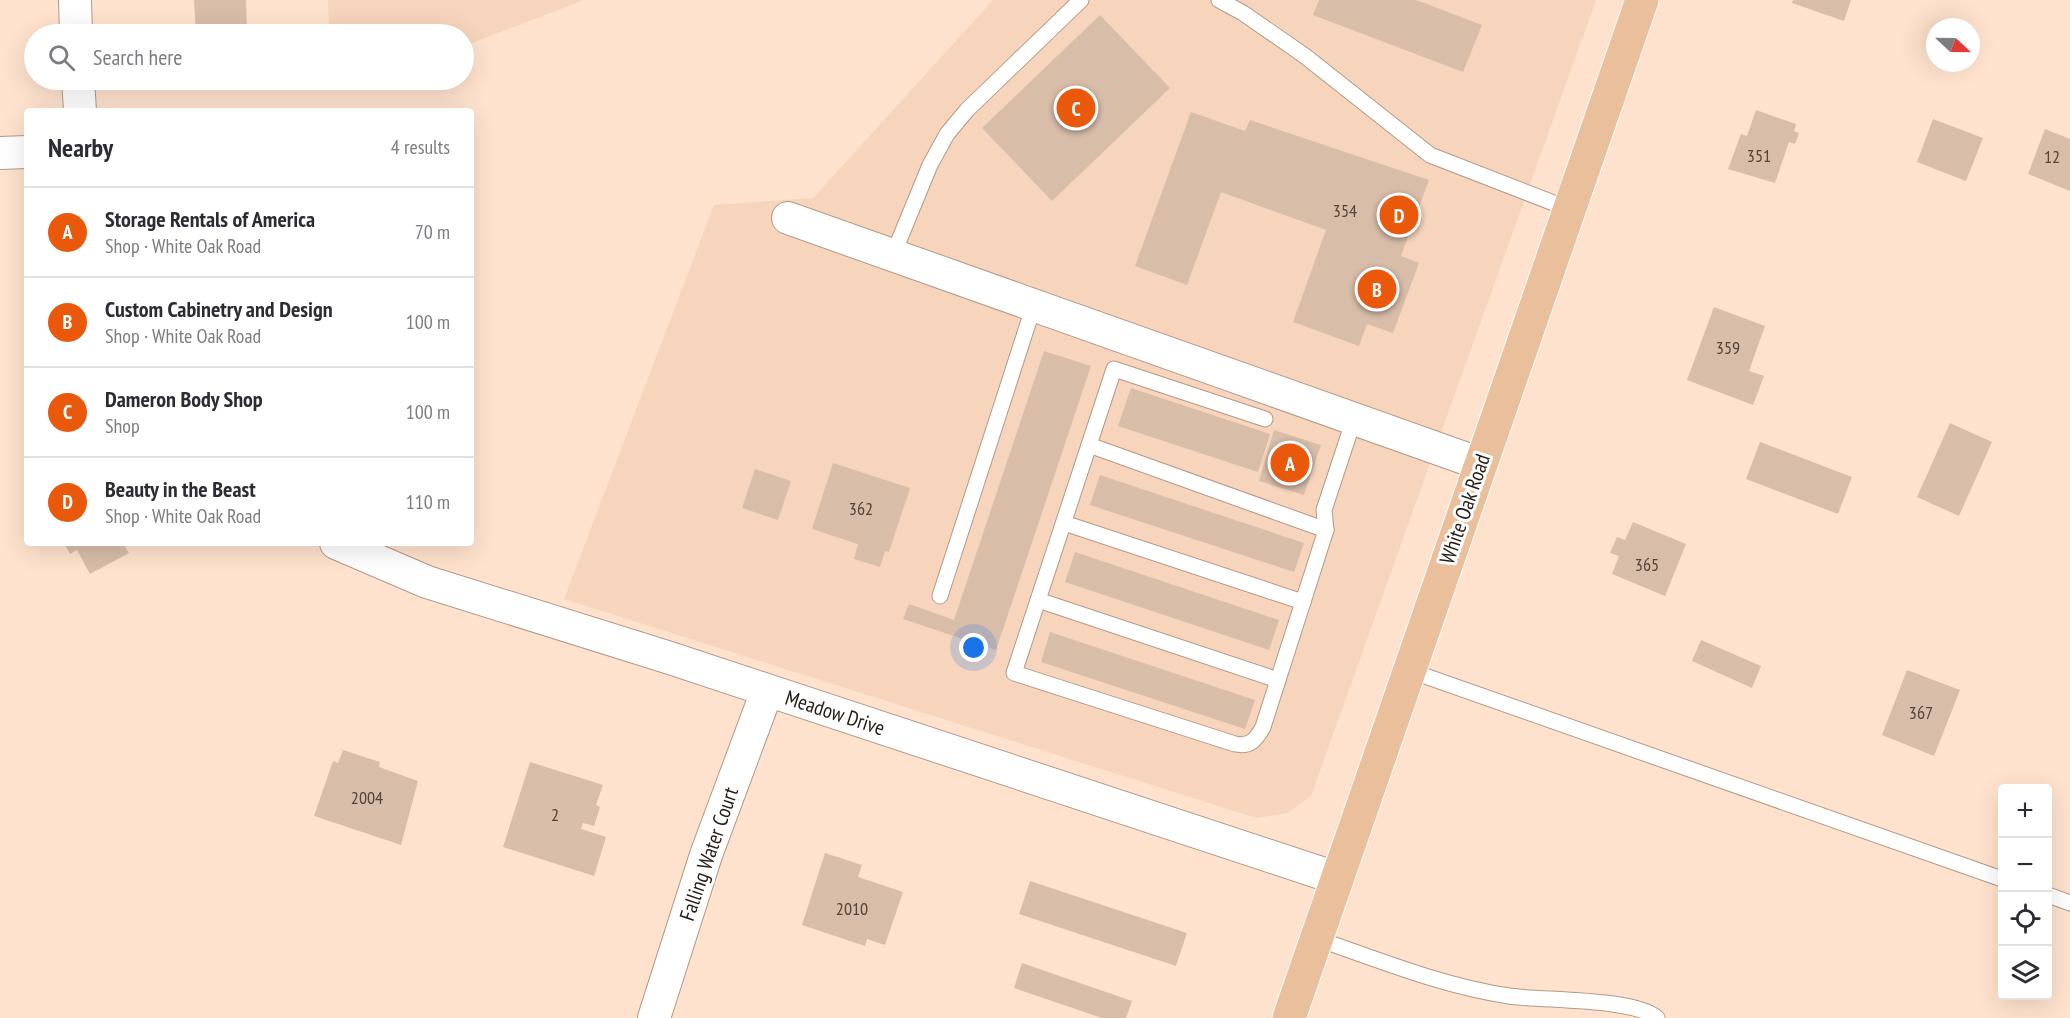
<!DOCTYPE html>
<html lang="en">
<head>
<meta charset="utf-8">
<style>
	:root { --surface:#fff; --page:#f2f2f3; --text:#2b2b33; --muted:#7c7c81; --line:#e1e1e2; --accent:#ea580c }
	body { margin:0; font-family:"PT Sans Narrow",sans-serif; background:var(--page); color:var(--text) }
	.controls { position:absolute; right:18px; bottom:18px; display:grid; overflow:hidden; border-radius:6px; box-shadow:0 6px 24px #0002 }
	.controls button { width:54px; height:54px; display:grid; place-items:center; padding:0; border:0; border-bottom:2px solid var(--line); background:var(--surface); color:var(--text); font:30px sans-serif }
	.compass { position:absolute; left:1926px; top:18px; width:54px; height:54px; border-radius:50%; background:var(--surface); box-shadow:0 6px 24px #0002; rotate:112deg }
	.you { position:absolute; left:974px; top:648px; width:21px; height:21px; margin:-15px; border:4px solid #fff; border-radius:50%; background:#1a73e8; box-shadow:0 0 0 9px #1a73e833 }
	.badge { display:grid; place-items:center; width:39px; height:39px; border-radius:50%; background:var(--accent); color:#fff; font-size:20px; font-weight:700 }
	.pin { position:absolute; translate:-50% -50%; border:3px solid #fff; box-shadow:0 2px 6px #0006 }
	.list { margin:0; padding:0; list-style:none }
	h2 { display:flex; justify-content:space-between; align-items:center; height:78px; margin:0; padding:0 24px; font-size:26px }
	h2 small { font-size:20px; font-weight:400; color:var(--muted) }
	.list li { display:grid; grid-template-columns:39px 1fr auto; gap:18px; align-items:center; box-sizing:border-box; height:90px; padding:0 24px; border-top:2px solid var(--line) }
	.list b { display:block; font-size:22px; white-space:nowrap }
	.list p { margin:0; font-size:20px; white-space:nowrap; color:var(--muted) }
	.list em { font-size:20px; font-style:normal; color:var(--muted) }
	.icon { flex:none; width:33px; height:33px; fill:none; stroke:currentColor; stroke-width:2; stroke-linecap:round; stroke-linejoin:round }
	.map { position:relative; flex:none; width:2070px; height:1018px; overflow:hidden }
	.search { position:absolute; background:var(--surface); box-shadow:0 6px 24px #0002; left:24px; top:24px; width:450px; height:66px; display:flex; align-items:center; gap:15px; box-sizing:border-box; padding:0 21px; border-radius:33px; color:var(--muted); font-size:22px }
	.panel { position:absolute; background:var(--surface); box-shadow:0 6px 24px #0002; left:24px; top:108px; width:450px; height:438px; border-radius:6px }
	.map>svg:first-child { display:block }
	.built { fill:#f7d5bc }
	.building { fill:#d8bda9 }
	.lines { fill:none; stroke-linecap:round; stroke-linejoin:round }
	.lane-casing { stroke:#b39986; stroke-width:17 }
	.street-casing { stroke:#b39986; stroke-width:34 }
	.primary-casing { stroke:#fff; stroke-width:35 }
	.lane { stroke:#fff; stroke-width:15 }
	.street { stroke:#fff; stroke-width:32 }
	.primary { stroke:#eabf9c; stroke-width:33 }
	.labels { text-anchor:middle; stroke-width:6; stroke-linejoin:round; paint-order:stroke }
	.number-label { font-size:18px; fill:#524439 }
	.street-label { font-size:21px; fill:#251b14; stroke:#fff }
</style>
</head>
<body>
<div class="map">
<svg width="2070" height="1018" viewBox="0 0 2070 1018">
	<rect width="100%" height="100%" fill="#fee2cd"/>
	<g class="built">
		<path d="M328,0h256l-120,46v-12h-135z"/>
		<path d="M993,0h603l-285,796 -23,17 -32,5 -692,-219 150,-394 99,-7z"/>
	</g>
	<g class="building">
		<path d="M194,0h52l1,34h-51z"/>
		<path d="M1319,0h97l66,25 -19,47 -150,-57z"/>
		<path d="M1793,0h58l-7,21 -52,-18z"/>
		<path d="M1100,15l70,73 -118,113 -70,-73z"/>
		<path d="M1756,110l40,14 -2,7 5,2 -4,11 -6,-2 -14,41 -47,-14 13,-35 6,2z"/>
		<path d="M1191,112l54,19 5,-11 179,60 -28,76 18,7 -26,70 -26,-9 -8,22 -66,-24 33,-92 -105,-38 -34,93 -52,-19z"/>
		<path d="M1933,119l50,19 -17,43 -49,-19z"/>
		<path d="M2045,129l25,10v52l-42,-17z"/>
		<path d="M1714,307l51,19 -16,45 15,5 -11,29 -66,-25z"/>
		<path d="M1044,351l47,15 -95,284 -93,-31 6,-15 45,16z"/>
		<path d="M1131,388l139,46 -12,38 -140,-46z"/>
		<path d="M1950,423l42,19 -33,74 -42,-19z"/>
		<path d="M1274,430l47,15 -17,50 -45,-14z"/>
		<path d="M1760,442l92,35 -14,37 -92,-35z"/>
		<path d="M833,463l77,25 -21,64 -4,-1 -5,16 -26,-8 4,-15 -46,-15z"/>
		<path d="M755,469l36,12 -13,39 -36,-12z"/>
		<path d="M1100,475l204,68 -10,29 -204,-67z"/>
		<path d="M1633,522l53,22 -21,52 -53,-22 7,-18 -9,-3 7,-16 8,3z"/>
		<path d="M64,543h59l6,10 -39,21 -13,-24 -7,4z"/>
		<path d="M1075,552l204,68 -10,30 -204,-68z"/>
		<path d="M1050,632l205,68 -10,29 -204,-67z"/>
		<path d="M1701,640l60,26 -9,22 -60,-27z"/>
		<path d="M1907,670l53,20 -26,66 -52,-21z"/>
		<path d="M343,750l37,12 -1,5 39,14 -17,64 -87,-29 19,-55 5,2z"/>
		<path d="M530,762l73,23 -7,20 4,2 -6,19 -11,-3 -2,6 25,8 -12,39 -91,-29z"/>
		<path d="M825,853l37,12 -4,12 45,15 -18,53 -18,-6 -2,7 -63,-21z"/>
		<path d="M1030,881l157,52 -11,33 -157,-52z"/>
		<path d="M1022,963l110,38 -6,17h-24l-88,-30z"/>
	</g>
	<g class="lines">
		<g class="lane-casing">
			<g id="lane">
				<path d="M1219,0l24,13 62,43 125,99 139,54"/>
				<path d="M893,255l37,-90 17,-31 20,-24 114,-110"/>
				<path d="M1265,419l-151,-50 -100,304 221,71c15,3 21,-4 28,-17l63,-197 -2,-20 30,-91"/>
				<path d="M1089,445l237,85"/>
				<path d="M1064,523l239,79"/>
				<path d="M940,596l94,-291"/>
				<path d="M1038,600l240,80"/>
				<path d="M1408,670l594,209"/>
				<path d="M2048,895l22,8"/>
				<path d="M1315,938c64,22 127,48 194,58 34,5 125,2 148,22"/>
			</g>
		</g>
		<g class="street-casing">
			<g id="street">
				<path d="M75,0l1,34"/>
				<path d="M78,80l2,31"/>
				<path d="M0,153l27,-1"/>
				<path d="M788,218l693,246"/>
				<path d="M336,543l91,39 243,76 666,220"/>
				<path d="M654,1018l52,-163 61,-164"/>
			</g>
		</g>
		<g class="primary-casing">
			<path id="primary" d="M1289,1018l353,-1018"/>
		</g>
		<use href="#lane" class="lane"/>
		<use href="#street" class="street"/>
		<use href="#primary" class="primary"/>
	</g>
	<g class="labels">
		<g class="number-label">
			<text x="1759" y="162">351</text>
			<text x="2052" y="163">12</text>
			<text x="1345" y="217">354</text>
			<text x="1728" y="354">359</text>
			<text x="861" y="515">362</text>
			<text x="1647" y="571">365</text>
			<text x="1921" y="719">367</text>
			<text x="367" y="804">2004</text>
			<text x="555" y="821">2</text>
			<text x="852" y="915">2010</text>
		</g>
		<g class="street-label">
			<text transform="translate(1465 509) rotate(-71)" y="7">White Oak Road</text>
			<text transform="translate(835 713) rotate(18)" y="7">Meadow Drive</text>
			<text transform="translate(709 854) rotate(-71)" y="7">Falling Water Court</text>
		</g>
	</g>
</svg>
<div class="controls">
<button>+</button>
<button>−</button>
<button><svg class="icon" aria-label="locate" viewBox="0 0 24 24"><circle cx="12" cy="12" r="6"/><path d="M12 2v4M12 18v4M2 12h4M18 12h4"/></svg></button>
<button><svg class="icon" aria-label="layers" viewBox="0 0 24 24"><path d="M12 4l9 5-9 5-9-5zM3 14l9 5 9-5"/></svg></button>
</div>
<svg class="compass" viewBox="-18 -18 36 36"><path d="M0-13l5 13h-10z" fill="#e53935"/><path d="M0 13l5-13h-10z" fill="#7c7c81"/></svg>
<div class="you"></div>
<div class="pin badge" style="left:1290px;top:463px">A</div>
<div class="pin badge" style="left:1377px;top:289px">B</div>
<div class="pin badge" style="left:1076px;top:108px">C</div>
<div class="pin badge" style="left:1399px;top:215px">D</div>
<div class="search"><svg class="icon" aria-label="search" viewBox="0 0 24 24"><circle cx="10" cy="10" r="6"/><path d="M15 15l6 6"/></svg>Search here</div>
<section class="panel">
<h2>Nearby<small>4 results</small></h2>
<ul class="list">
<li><span class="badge">A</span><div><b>Storage Rentals of America</b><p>Shop · White Oak Road</p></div><em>70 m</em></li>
<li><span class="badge">B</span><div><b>Custom Cabinetry and Design</b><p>Shop · White Oak Road</p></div><em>100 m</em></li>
<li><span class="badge">C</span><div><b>Dameron Body Shop</b><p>Shop</p></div><em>100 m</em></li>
<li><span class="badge">D</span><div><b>Beauty in the Beast</b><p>Shop · White Oak Road</p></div><em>110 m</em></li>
</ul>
</section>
</div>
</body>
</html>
